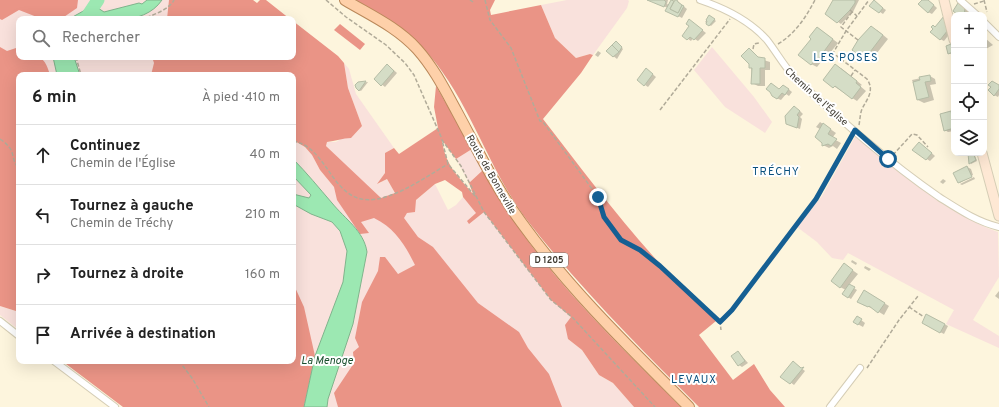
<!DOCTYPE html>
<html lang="fr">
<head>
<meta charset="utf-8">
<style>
	:root { --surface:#fff; --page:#f2f2f2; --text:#222; --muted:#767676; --line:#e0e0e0 }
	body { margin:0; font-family:Overpass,sans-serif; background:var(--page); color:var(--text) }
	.controls { position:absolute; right:12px; top:12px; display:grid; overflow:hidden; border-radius:8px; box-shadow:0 4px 16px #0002 }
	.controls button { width:36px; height:36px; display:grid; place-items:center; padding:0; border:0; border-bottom:1px solid var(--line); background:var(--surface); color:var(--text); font:20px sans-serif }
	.stop { position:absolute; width:12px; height:12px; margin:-9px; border:3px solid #155f93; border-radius:50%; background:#fff }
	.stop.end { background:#155f93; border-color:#fff; box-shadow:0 1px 4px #0008 }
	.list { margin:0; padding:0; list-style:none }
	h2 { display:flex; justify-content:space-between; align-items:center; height:52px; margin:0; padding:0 16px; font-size:17px }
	h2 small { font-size:13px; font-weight:400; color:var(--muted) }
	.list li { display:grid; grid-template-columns:26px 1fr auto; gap:12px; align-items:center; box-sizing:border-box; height:60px; padding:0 16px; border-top:1px solid var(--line) }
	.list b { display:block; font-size:15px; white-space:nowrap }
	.list p { margin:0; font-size:13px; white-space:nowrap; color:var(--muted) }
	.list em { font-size:13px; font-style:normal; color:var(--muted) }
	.icon { flex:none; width:22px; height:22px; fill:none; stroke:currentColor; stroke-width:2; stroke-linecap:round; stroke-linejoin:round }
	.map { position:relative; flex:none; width:999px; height:407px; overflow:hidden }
	.search { position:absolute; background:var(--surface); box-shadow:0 4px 16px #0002; left:16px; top:16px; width:280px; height:44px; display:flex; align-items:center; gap:10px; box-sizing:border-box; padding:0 14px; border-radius:8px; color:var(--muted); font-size:15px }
	.panel { position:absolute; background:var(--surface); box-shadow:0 4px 16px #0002; left:16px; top:72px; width:280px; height:292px; border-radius:8px }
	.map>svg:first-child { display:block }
	.green { fill:#f9e1dc }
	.forest { fill:#ea9486 }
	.water { fill:#9ce8b2; stroke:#80b48c }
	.shadow { fill:#0003 }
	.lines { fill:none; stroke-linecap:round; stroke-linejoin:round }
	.river { stroke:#9ce8b2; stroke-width:13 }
	.building { fill:#d5ddc6; stroke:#b6bda6 }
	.street-casing { stroke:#d5cdb5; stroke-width:8 }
	.secondary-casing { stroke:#d5cdb5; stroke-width:11 }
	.primary-casing { stroke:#ba885a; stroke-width:12 }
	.path { stroke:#b1ab99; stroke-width:1.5; stroke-dasharray:4 2; stroke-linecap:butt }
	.street { stroke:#fff; stroke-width:6 }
	.secondary { stroke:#fee8d4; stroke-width:9 }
	.primary { stroke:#fed0a9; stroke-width:10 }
	.route { stroke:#155f93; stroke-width:5 }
	.labels { text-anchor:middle; stroke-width:4; stroke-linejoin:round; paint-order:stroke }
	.shield { fill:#fff; stroke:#797670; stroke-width:1 }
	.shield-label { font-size:9px; font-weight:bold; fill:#3f3b32 }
	.street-label { font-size:10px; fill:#3f3b32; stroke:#fff }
	.neighbourhood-label { font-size:11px; letter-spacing:1px; fill:#09507e; stroke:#fff }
	.water-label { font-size:11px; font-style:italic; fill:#19502e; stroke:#fff }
</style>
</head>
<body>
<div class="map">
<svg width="999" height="407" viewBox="0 0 999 407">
	<rect width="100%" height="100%" fill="#fdf5dd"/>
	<g class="green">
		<path d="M0,0h172l34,19h-187v38h246l28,18h-262l-31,-19z"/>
		<path d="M567,0h61l1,1 -2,7 -34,47 -3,-1 -14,4 -21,-20 -14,-33z"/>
		<path d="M712,47l42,50 18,25 -7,11 -40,-26 -31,-37z"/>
		<path d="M344,63l5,6 7,25 38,54 -9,5v20l-7,11 9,-5 8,14 -14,6 -55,-53 1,-4h9l26,-16 -14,-38z"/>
		<path d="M856,135c41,32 93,80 142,97l1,45 -26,43 26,16v12l-53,-24 8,-14 -106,-57 -5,7 -11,-2 -15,-16 -20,-15 25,-31z"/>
		<path d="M293,140l12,7 7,8 8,15 14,17 40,31 33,-5 9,-13 19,-16 13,26 8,-5 7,-8 14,16 -10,8 17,-9 67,88 21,17 -4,22 14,11 17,25 14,8 21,24h-77l-4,-23 -8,-14 -130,-104 -17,8 127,133h-222l-10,-46z"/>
		<path d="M472,149l11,21 -14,13 -13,-24z"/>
		<path d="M0,306l19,6v18l-19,-15z"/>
	</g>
	<g class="forest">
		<path d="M0,0h78l-1,8 -16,11h-19l-23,-9 -17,10 -2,-1z"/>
		<path d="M169,0h84l4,3 3,-3h6l24,19h-123z"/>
		<path d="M356,0h139l-5,10 1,5 50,-10 14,33 21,20 14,-4 3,1 -12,18 -38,46c54,70 105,139 171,199l2,3 -17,14 34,45 21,-16 16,26 15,17h-86c-60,-60 -120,-120 -172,-187 -41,-54 -58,-124 -105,-173 -19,-20 -42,-33 -66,-47z"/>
		<path d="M293,21l45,35 6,7 4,25 14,38 -11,12c-8,0 -16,3 -24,4l-1,4 55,52 14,-5 -8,-14 -10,5 8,-11v-20l9,-5 5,6 39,-26 -4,-21 2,-21 36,63 -16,10 -14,-19c3,25 16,36 31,54l-4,-11 14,-13c50,94 124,163 198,237h-47l-21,-24 -14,-8 -17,-25 -14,-11 -3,-14 6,-8 -20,-17 -67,-88 -15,12 -2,-3 9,-8 -13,-16 -1,-5 -17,-12 -10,4 -19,16 -1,12 -8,1 -3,5 14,19 15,10 45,56 41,29 9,16 21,26 13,33h-224l-4,-14 20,-30 -1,-11 6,-5 -4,-9 7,-36 16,-31 2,-14h5l13,17 17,-9c-10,-20 -20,-37 -41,-47l-13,4 8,11 -9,1 -23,-34 -3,-13 -14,-17 -8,-15 -7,-8 -12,-7v-65h-142l3,-12 -2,-6h141z"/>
		<path d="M340,24l25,20 -5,6 -26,-20z"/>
		<path d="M0,47l7,4 12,-4v10c20,0 25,-3 31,18h-31v237l-19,-6z"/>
		<path d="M293,283l11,24 11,49 -11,51h-181l-61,-46h231z"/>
	</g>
	<g class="water">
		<path d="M98,0h2l-5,6 9,6 35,-9 3,1 5,-4h15c-19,28 -63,19 -93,19l25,-14z"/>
		<path d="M53,57h21l6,18h-23z"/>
		<path d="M293,159c14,14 26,29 39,44 13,16 32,28 35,49l-14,72 -25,75 -1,8h-23l11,-51 28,-74 4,-31 -7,-20 -8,-9 -21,-8 -18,-10v-10l16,4 2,-3 -18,-19z"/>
	</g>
	<g class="shadow">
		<path d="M649,0h19l-1,4 2,1 3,-4 2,1 2,-2 11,9 -5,9 -15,-8 1,-2z"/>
		<path d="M835,0h24l-6,12 -12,12 -3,-2z"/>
		<path d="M923,0h5l9,8 -5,6 -4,-2z"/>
		<path d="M877,4l9,6 -3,4 -12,-8z"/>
		<path d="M962,7l6,4v4h-9z"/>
		<path d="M710,16l6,5 -5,5 -6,-4z"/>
		<path d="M945,17l6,15 -7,9 -4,-2 -5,-11z"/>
		<path d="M693,23l13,10 -8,8 -5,-3 -2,3 -3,-2z"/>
		<path d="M818,28l20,15 -16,20 -1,-1 -4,5 -6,-3 2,-26z"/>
		<path d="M877,30l11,9 -15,19 -2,-1 -3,3 -15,-10z"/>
		<path d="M985,38l8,7 -9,5v-11z"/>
		<path d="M617,43l6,6 -6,10 -10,-8z"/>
		<path d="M951,45l3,8 -3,1 -2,-1z"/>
		<path d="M750,49l10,10 10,3v8h-5v16h-7l-6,-3z"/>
		<path d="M598,51l3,2 -3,4 -3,-2z"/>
		<path d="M388,65l9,8 -12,14 -10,-8z"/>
		<path d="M841,68l21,17 -2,1 6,5 -9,10 -33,-21z"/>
		<path d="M650,72l6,5 -8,10 -3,-2z"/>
		<path d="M930,76l5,3 1,5 -6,1 4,15 -10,3 -6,-3 -6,-20z"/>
		<path d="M368,82l-7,9 -2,-1 -1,-7z"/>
		<path d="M999,86v9l-1,2 -4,-2 -2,-8z"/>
		<path d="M787,88l5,4 -3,4 -3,-2 -5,6 -5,-2 4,-8z"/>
		<path d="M798,109l5,5 -3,3 2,2 -2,10 -10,-4z"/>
		<path d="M951,113l3,1v17l-6,1 -3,-2z"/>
		<path d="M820,122l16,11 -4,5 9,5 -4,6 -4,-3 -4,2 -6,-3 -3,-16 -4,-2z"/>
		<path d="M920,143l15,13 -5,5 -17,-11z"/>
		<path d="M971,153h3l3,8 -6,3z"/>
		<path d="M967,167l4,2 2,6 -13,8 -6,-10z"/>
		<path d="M974,177l1,2 -13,6 -2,-1z"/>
		<path d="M943,179l3,2 -3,3 -3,-2z"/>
		<path d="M852,260l5,3 -1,2 -5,-3z"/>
		<path d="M845,265l13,9 -9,11 8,5 -6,9 -8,-5 3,-4 -6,-3z"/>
		<path d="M865,266l6,3 -2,2 -5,-3z"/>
		<path d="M864,291l25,15 -5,9 -10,-6 -11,-4z"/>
		<path d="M999,291v8l-4,-3z"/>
		<path d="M927,315l21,11 -4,8 -21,-11z"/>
		<path d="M857,317l8,6 -2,4 -9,-5z"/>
		<path d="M738,352l10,11 -6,4 -3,-2z"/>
		<path d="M796,364l9,7 -11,14 -12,-9z"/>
	</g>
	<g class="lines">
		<path class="river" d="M86,18l12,-18"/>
	</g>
	<g class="building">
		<path d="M647,0h17l2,2 -2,5z"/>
		<path d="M671,0l3,1 -4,8 8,4 4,-8 2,1 -6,11 -13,-6z"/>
		<path d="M677,0l1,2 4,3 -4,8 -8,-4 5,-9z"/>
		<path d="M833,0h22v3l-5,7 -13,13 -12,-9z"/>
		<path d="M874,0l9,8 -4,5 -10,-7z"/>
		<path d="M922,0h6l6,5 -6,8 -10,-9z"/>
		<path d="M958,3l7,5 -1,7h-6l-5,-4z"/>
		<path d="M709,15l6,4 -6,7 -3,-2 1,-3 -1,-1z"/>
		<path d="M944,16l4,14 -8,10 -10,-8 3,-3 -2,-2 2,-2 2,2z"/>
		<path d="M689,19l14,11 -9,10 -4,-3 -3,3 -5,-4 7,-10 -3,-2z"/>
		<path d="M871,26l12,9 -16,21 -2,-2 -3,4 -10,-8 6,-10z"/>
		<path d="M817,27l16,12 -16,22 -2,-1 -4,5 -13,-10 13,-16 -2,-2z"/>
		<path d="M616,41l6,6 -3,5 -7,-7z"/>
		<path d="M951,44l2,8 -5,2 -2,-8z"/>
		<path d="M612,45l7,7 -6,5 -7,-6z"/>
		<path d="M749,48l9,9 7,1v10h-5v16h-9l1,-16h-3v-4l-8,-8z"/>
		<path d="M387,64l7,7 -13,15 -7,-7z"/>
		<path d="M835,64l22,17 -1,2 5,4 -9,12 -17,-13 -2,2 -10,-8z"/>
		<path d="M646,68l7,6 -9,12 -7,-6z"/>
		<path d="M930,75l1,6 -6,1 4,15 -12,3 -4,-18 7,-2 -1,-3z"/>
		<path d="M366,81l-7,10 -3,-3 -1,-3 3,-3z"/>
		<path d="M992,81l7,4v4l-5,7 -6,-6 3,-3 -3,-2z"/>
		<path d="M771,83l8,6 4,-4 6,4 -4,6 -3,-2 -5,6 -5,-3 -2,-4 -4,-3z"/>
		<path d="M794,106l6,5 -3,4 2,2 -2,11 -11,-4 -1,-8z"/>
		<path d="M951,111l3,17 -10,3 -4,-17z"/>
		<path d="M823,123l8,6 -3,5 9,5 -6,7 -3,-2 -6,2v-3l-7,-6z"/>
		<path d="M919,142l13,11 -6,7 -14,-10z"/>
		<path d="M968,153h5l3,7 -7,4z"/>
		<path d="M967,166l5,11 -14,6 -5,-10z"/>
		<path d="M844,263l9,7 -13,18 -9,-7z"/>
		<path d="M849,284l6,3 -7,11 -6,-4z"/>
		<path d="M864,290l21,13 -7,10 -9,-7 -1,1 -11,-5z"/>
		<path d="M926,314l19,10 -5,9 -18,-10z"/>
		<path d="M857,316l5,3 -4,6 -5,-3z"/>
		<path d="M738,351l7,10 -7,5 -7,-10z"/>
		<path d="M793,361l8,7 3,-1 -14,17 -10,-7z"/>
	</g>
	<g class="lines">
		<g class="street-casing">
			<g id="street">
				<path d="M700,0c24,8 50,21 67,40 10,13 17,26 28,38 46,42 93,84 144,119 19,12 38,25 60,30"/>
				<path d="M960,0l17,15"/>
				<path d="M984,22l15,15"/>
				<path d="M0,321l19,15"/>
				<path d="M54,361l61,46"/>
				<path d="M830,407l30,-39"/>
			</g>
		</g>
		<g class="secondary-casing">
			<g id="secondary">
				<path d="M944,0l10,40"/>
				<path d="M982,153l17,63"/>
			</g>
		</g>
		<g class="primary-casing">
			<path id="primary" d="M345,0c25,15 52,27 72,49 17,19 28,41 40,63 20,37 39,76 64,110 49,68 109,126 168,185"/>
		</g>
		<g class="path">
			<path d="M326,0l20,17 40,28 19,18 9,12 28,64"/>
			<path d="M470,0l3,2"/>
			<path d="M485,0l5,20 21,28 29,73 3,1 55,75 5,20 18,23 19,10 20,16 55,51 5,5 1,8"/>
			<path d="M984,0l3,12"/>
			<path d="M974,4l10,-3"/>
			<path d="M850,10l7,6"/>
			<path d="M852,12l-11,15 17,13"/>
			<path d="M141,19c10,-3 28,-9 33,-19"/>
			<path d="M778,44c17,-10 28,-27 37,-44"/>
			<path d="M753,49l1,-5 5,-1"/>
			<path d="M822,54l6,6 5,-7"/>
			<path d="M76,57l5,18"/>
			<path d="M851,76l4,-6"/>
			<path d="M660,110l70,-91"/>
			<path d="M859,125c1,-5 1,-11 3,-16 5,-10 13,-18 5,-30l-34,-26 13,-22 23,-31"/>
			<path d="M0,139c18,12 9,18 19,30"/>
			<path d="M293,141c16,3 24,14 33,26 7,10 15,23 27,29 27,15 72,-19 95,-32"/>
			<path d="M893,155l19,-21 5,1 11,12"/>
			<path d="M475,196l-27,-32 -6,-24 19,26 23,46 67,88 21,17 83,90"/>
			<path d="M909,307l15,10"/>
			<path d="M720,322l12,-12 84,-111 36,-62"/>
			<path d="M179,361l13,17 17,29"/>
			<path d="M867,368l32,-48 19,-24"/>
		</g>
		<use href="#street" class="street"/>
		<use href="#secondary" class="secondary"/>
		<use href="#primary" class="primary"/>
	</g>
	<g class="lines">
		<path class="route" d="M598,197l6,20 17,23 19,10 20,16 60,56 12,-12 84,-111 39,-69 33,29"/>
	</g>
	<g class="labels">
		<rect class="shield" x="530" y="253" width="38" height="14" rx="3"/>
		<g class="shield-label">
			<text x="549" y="263">D 1205</text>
		</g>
		<g class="street-label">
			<text transform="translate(817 96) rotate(42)" y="4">Chemin de l'Église</text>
			<text transform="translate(492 174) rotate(60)" y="4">Route de Bonneville</text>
		</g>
		<g class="neighbourhood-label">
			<text x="846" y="61">LES POSES</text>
			<text x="776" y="175">TRÉCHY</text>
			<text x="694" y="383">LEVAUX</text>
		</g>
		<g class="water-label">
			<text x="327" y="364">La Menoge</text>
		</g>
	</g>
</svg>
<div class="controls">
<button>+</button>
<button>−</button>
<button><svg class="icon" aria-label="locate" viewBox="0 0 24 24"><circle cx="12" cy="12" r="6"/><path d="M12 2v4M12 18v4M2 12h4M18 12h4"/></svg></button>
<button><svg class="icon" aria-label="layers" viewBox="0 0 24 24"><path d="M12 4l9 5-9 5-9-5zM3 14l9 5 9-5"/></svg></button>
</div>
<div class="stop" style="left:888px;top:159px"></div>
<div class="stop end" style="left:598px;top:197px"></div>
<div class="search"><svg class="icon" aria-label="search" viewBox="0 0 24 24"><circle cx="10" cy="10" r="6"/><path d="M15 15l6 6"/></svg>Rechercher</div>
<section class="panel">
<h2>6 min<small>À pied · 410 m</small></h2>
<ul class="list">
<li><svg class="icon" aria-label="ahead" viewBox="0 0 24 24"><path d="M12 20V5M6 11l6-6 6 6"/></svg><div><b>Continuez</b><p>Chemin de l'Église</p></div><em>40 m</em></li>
<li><svg class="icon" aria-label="left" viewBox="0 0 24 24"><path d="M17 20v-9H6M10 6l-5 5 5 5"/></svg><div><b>Tournez à gauche</b><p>Chemin de Tréchy</p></div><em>210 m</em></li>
<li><svg class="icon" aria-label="right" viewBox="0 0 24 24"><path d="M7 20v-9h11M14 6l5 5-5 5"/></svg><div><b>Tournez à droite</b></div><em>160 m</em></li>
<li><svg class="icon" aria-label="arrive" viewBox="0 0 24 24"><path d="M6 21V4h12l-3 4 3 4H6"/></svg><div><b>Arrivée à destination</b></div></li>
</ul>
</section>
</div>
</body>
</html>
